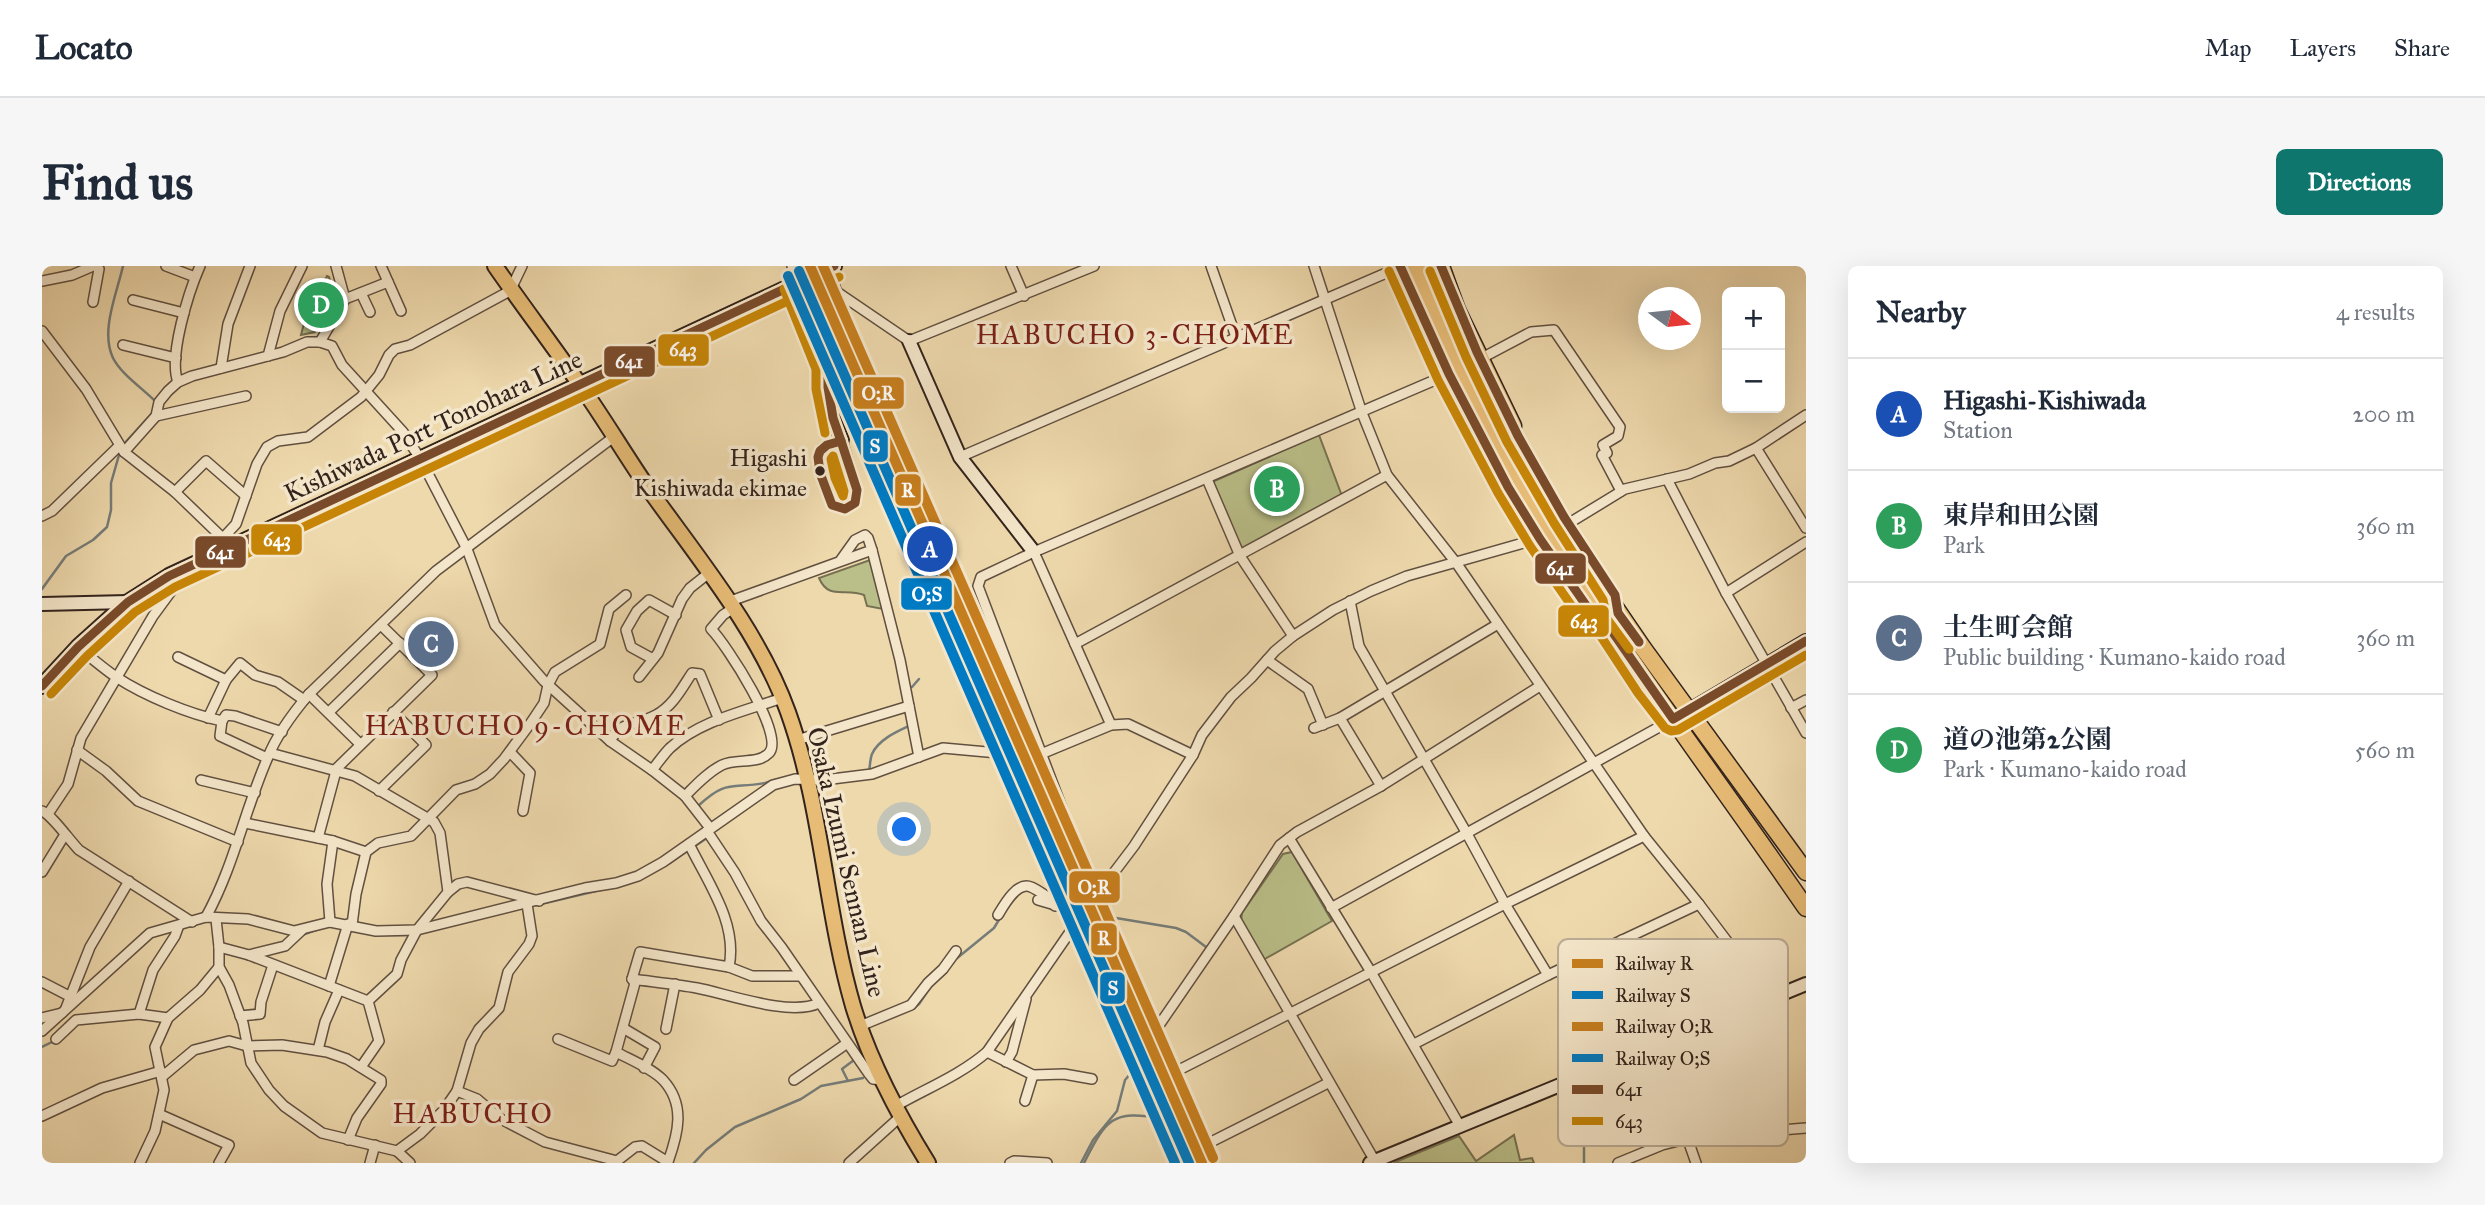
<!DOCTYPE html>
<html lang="en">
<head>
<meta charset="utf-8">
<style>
	:root { --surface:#fff; --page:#f6f6f7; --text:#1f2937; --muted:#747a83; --line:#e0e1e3; --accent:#0f766e }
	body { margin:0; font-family:"IM FELL Great Primer","Noto Serif JP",serif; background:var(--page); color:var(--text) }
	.controls { position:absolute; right:21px; top:21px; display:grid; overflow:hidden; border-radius:10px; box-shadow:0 7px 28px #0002 }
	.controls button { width:63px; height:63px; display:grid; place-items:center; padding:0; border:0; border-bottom:2px solid var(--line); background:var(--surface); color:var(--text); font:35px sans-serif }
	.compass { position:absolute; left:1596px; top:21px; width:63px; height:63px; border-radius:50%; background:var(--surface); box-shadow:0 7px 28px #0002; rotate:105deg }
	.you { position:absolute; left:863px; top:564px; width:24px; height:24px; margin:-18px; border:5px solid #fff; border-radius:50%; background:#1a73e8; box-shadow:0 0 0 10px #1a73e833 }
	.badge { display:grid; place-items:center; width:46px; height:46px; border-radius:50%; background:var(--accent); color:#fff; font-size:23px; font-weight:700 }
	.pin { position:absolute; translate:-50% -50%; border:4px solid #fff; box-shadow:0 2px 7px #0006 }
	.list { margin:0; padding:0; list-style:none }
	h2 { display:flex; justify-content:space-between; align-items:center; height:91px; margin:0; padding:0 28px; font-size:30px }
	h2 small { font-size:23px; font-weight:400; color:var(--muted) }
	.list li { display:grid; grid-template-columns:46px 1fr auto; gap:21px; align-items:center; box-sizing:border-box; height:112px; padding:0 28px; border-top:2px solid var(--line) }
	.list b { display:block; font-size:26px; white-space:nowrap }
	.list p { margin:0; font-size:23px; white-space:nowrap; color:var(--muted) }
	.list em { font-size:23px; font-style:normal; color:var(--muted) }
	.map { position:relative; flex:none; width:1764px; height:897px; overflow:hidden; border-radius:10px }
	header { display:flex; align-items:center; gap:42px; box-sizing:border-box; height:98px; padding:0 35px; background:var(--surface); border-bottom:2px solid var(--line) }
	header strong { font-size:33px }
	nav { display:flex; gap:38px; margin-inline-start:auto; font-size:24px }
	.intro { display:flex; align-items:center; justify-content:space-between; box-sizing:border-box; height:168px; padding:0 42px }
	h1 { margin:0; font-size:49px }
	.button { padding:18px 32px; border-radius:10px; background:var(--accent); color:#fff; font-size:24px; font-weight:700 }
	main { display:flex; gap:42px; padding:0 42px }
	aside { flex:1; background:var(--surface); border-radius:10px; box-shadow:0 7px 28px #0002 }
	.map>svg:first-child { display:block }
	.green { fill:#babf89; stroke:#767152; stroke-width:2 }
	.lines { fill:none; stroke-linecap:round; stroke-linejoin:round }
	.stream { stroke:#757c79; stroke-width:2.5 }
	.street-casing { stroke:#615040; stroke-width:12 }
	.secondary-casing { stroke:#32231c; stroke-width:16 }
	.primary-casing { stroke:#32231c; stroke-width:18 }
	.highway-casing { stroke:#32231c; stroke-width:19 }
	.street { stroke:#f4e6ca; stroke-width:9 }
	.secondary { stroke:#f4e6ca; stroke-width:12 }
	.primary { stroke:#e7bc76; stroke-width:14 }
	.highway { stroke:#e7bc76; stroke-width:16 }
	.bus-1-casing { stroke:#f4e6ca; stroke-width:14 }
	.bus-2-casing { stroke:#f4e6ca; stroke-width:14 }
	.bus-1 { stroke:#7a4b2a; stroke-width:9 }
	.bus-2 { stroke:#c68507; stroke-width:9 }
	.rail-1-casing { stroke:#f4e6ca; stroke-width:16 }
	.rail-2-casing { stroke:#f4e6ca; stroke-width:16 }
	.rail-3-casing { stroke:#f4e6ca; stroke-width:16 }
	.rail-4-casing { stroke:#f4e6ca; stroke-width:16 }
	.rail-1 { stroke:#c67e1e; stroke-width:10 }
	.rail-2 { stroke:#007ac2; stroke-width:10 }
	.rail-3 { stroke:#c67e1e; stroke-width:10 }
	.rail-4 { stroke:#007ac2; stroke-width:10 }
	.bus-dot { fill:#32231c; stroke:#f4e6ca; stroke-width:2.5 }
	.labels { text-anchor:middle; stroke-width:7; stroke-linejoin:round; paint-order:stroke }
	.bus-label { font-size:24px; fill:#32231c; stroke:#f4e6ca; text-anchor:end }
	.street-label { font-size:26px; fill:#32231c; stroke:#f4e6ca }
	.neighbourhood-label { font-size:28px; letter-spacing:2px; fill:#7a1f14; stroke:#f4e6ca }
	.key { fill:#f4e6ca; stroke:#baac96; stroke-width:2 }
	.key-label { font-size:19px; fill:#32231c }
	.line-badge { stroke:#f4e6ca; stroke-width:2.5 }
	.badge-label { font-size:19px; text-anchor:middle; font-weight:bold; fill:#fff }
</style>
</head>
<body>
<header>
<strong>Locato</strong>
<nav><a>Map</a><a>Layers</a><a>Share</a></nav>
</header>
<div class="intro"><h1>Find us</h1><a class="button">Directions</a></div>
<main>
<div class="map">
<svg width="1764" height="897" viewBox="0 0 1764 897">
	<rect width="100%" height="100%" fill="#eed9ad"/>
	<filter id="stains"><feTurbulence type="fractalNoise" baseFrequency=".00286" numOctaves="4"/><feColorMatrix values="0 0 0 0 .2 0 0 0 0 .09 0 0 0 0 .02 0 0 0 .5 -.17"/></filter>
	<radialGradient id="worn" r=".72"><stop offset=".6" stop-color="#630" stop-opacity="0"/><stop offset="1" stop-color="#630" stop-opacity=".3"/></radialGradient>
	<g class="green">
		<path d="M285,10l2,1 6,22 -20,33 -14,3 6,-23z"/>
		<path d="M1277,169l23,61 -102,55 -28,-69z"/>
		<path d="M828,294l13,49 -16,-3 -3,-11c-19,-8 -35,6 -45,-17z"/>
		<path d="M1250,586l40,69 -69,39 -22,-39 1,-8 41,-59z"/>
		<path d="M1472,869l6,25 12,-2 2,5h-141l66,-27 17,25z"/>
	</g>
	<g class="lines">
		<g class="stream">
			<path d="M81,0c-6,27 -23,65 -10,92 8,16 29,30 42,43"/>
			<path d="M81,179l31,-34"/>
			<path d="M0,323l24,-33 27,-16 14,-13 4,-17v-27l8,-28"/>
			<path d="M870,421l7,-8"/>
			<path d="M827,505c1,-4 1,-12 3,-17 6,-14 24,-22 37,-28"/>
			<path d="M656,540c29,-27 33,-17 67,-23 5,-1 10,-4 16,-4"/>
			<path d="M653,580l12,-8"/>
			<path d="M628,597l16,-11"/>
			<path d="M499,638l68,-16"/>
			<path d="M1068,651l66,11 10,4 20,15"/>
			<path d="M260,669l17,-6"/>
			<path d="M334,669h34"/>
			<path d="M899,711l15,-18 38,-31 6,-10"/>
			<path d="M872,742l5,-4 12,-18"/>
			<path d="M0,781l12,-6"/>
			<path d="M806,815l-6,-12 12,-9"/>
			<path d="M652,897l12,-13 29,-23 66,-28 20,-13 42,-8"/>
			<path d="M1039,897l12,-23 24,-29 8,-31 13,-15"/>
			<path d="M1042,897c22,-44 28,-53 77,-45"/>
			<path d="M1542,897v-16l16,-30 45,-10 1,9 31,4"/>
		</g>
		<g class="street-casing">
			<g id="street">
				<path d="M124,0l29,11"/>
				<path d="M339,0l20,45"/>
				<path d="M750,0l3,18"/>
				<path d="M969,0l13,30"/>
				<path d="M1169,0l25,71"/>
				<path d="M1272,0l48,147 25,62 70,89 187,272 55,68 71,94"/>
				<path d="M786,3l9,23 72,49 185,-75"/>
				<path d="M0,15l30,-6 21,-9"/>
				<path d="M319,27l9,19"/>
				<path d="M303,33l43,-17"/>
				<path d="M91,34l51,13"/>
				<path d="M51,36l6,-33 -3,-3"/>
				<path d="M0,65l44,58 38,63"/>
				<path d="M278,76l25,-43 -9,-33"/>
				<path d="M81,79l53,13"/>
				<path d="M226,90l12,-45 22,-45"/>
				<path d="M1438,93l51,-27 23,-2 66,97 -2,9 -15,9 4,8 -5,2 19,36"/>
				<path d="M179,102l7,-44 22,-58"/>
				<path d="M136,116c-10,-25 11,-91 22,-116"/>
				<path d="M114,150l90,-20"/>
				<path d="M800,174l15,50 -2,13 -10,6 -13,-4c-5,-15 -24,-50 -7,-59 5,-3 12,-4 17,-6z"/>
				<path d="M1714,182l50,80"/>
				<path d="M918,191l440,-190"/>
				<path d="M1165,213l33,77 53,80"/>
				<path d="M1625,213l59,114 80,140"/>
				<path d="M133,226l31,-31 40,35"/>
				<path d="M0,250l10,-5 67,-65"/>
				<path d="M181,272l13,-14 21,-60 10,-17 11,-6 30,-4 53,-40 18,-22 10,-20 6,-6 15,-4 96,-52 5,-4 11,-23"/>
				<path d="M191,282l-58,-56 -51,-40 32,-36 3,-14 9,-11 10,-9 14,-6 91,-24 24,-10h13l12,4 10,19 61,67 18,28 46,89 28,76 49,56 66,60 42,29 33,26 25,32"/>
				<path d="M830,284l28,110 19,97"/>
				<path d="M992,286l77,173"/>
				<path d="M1684,327l80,-51"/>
				<path d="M1308,335l9,45 107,186 39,72 43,71"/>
				<path d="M686,336l144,-52 -4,-12 -3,-3 -10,5 -15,21"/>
				<path d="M1033,378l312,-169"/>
				<path d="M36,381c12,10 25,21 38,30 29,19 73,37 106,44l-2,15 47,22"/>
				<path d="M136,391l48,23"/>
				<path d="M611,393l-22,-12 -5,-17 11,-19 12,-11 27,15"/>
				<path d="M1225,394l41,29 15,36"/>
				<path d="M597,411l19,-24 24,-54 8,-11 19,-15"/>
				<path d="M267,428l51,50"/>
				<path d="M1749,442l15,-8"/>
				<path d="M287,446l71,-69"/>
				<path d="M166,452l18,-38 14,-17 15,12 23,7 26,18"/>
				<path d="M1298,452l41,68"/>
				<path d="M180,455l4,-6 9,1 47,16"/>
				<path d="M1272,462l26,-10 158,-94"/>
				<path d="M755,474l112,-34"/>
				<path d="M568,475c13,-22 26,-15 46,-26 17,-9 26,-27 36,-42l8,1 19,46"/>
				<path d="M35,484l29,21 32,30 100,41"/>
				<path d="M468,486l20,21 -7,38"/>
				<path d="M228,487l85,23 79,46 6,11 8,59 -31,38 -16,30 -4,14 -29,27 11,40 -18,26"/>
				<path d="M967,488c60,136 118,273 180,409"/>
				<path d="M610,504c6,-7 11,-15 18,-22 29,-27 75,-37 112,-50"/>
				<path d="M292,505l98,-96 -51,-50"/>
				<path d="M159,514l54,13"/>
				<path d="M337,525l47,-46 -33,-33"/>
				<path d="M643,530c11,-11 23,-24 37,-31 14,-7 36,0 47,-12 17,-17 -43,-109 -58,-124l12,-14 9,-6"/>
				<path d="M0,545c10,4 28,30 37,39l113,72"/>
				<path d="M6,548l20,-30 13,-46 72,-122 22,-30 6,-16"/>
				<path d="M203,557l88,18 33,11"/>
				<path d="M665,565l28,42 26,48 21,27 87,126 4,5 9,1"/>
				<path d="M276,572l18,-67"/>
				<path d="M1247,572l82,134 89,154"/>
				<path d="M647,578c19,39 49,79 40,123l23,9h49"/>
				<path d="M0,606l22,-36"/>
				<path d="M406,626l10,-8 9,-2 72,19"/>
				<path d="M996,634l41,12"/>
				<path d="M1289,642l359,-198"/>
				<path d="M956,649c6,-10 19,-34 33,-28 9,4 17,11 26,15l-2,4"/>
				<path d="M1192,650l142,247"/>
				<path d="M164,651c28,-51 39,-108 62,-160 9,-23 25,-44 41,-63l127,-123 179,-135"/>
				<path d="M174,653l3,28v20l10,18 14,38 8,40 18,27 15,16 38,27 75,18 23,-17 24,-24 13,-19 14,-48 8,-14 20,-21 9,-36 21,-28 3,-8 -5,-32"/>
				<path d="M288,656l-3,-38 6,-43"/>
				<path d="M310,659l4,-31 10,-42 12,-9 33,-7 45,-46 19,-6 15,-10 14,-15 26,-35 14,-21 4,-18 7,-13 45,-28 9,-35 17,-14"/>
				<path d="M1580,674l43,101 16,79 15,43"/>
				<path d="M177,681l30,8 119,46"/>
				<path d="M207,689l36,-9 17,-16"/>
				<path d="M590,713c22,3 44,5 65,9 31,6 93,29 122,15"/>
				<path d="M0,716l29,15"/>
				<path d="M287,720l19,-62"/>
				<path d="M24,742l24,-61 39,-66"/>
				<path d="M97,748l14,-44 22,-34 4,-11"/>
				<path d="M198,750l20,-2 1,-12 12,-37"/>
				<path d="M0,752l20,-5"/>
				<path d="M818,760l51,-21 17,-22 15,-14 13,-18"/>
				<path d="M581,762l32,19 -11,21"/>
				<path d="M624,763l9,-45"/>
				<path d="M0,765l108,-98 56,-16 42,2 46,12 36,-9 46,9 41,-1 168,-42 31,-5 22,-7 25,-14 110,-77 22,-6 29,1 48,-6 71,-26 66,6h32l70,-29 17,-1 65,31"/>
				<path d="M1111,768l81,-118 46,-71 17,-13 84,-46 159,-100"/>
				<path d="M14,773l20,-19 63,-6 29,4"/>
				<path d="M516,773l54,22 4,-9"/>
				<path d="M1372,778l134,-69 151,-71"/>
				<path d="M276,784l7,-28 14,-32"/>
				<path d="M945,786l46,23 31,-1 28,5"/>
				<path d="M964,796l6,-10 14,-53"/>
				<path d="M1129,808l334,-170 139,-68"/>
				<path d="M121,810l31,-26 35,-9 18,5 35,-1 45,7 20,7 34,21v4l-24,34 -9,22"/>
				<path d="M752,814l52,-36"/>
				<path d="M415,825l20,8 22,19 46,24 72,19 18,-14 7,-1 26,16c10,-28 18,-57 -5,-82 -12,-12 -32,-20 -47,-28l19,-69 -3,-4 8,-27 89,15"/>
				<path d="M983,835l8,-26"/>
				<path d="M852,841c31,-18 65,-31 93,-55l94,-136 53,-70 59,-91 9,-20 29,-38 20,-19 24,-27 18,-15 40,-26 38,-19 36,-15 141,-40 77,-47 64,-15 26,-11 14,-2 27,-13 50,-33"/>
				<path d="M117,848l70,31 -10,18"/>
				<path d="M0,850l60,-28 59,-17"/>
				<path d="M1639,854l38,-4 21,3 41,11 25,-2"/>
				<path d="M1161,880l125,-63"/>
				<path d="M355,885l13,12"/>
				<path d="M98,897l15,-32 9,-41 -9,-43 13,-29 32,-28 19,-23"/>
				<path d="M328,897l5,-18"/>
				<path d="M807,897l51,-46"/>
				<path d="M968,897l4,-2 33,2"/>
				<path d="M1169,897l-115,-265 -118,-312 3,-9 53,-25 415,-178"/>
				<path d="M1576,897l44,-18 24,-6"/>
			</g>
		</g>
		<g class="secondary-casing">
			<g id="secondary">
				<path d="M753,18l33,83v20l5,31 9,22"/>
				<path d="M867,75l51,116 74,95"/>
				<path d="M0,338l86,-2"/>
				<path d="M1648,444l116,-69"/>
				<path d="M1328,897l436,-179"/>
			</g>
		</g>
		<g class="primary-casing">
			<g id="primary">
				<path d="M453,0c27,39 56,77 83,116 25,35 46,71 70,106 49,69 111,143 140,224 34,95 37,197 65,294 17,56 44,107 75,157"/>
				<path d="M0,420l36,-39 50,-45 41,-26 665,-310"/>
			</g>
		</g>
		<g class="highway-casing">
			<g id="highway">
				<path d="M1358,0l43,93"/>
				<path d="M1374,0c87,238 248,435 390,642"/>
				<path d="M1386,0l14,37 37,81 69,125 95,139 163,224"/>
				<path d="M1399,0l16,44 56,116"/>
			</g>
		</g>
		<use href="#street" class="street"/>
		<use href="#secondary" class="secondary"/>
		<use href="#primary" class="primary"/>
		<use href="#highway" class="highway"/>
		<g class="bus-1-casing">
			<g id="bus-1">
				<path d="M1358,0l49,108 59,113 32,52 50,72 19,16 64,92 133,-78"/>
				<path d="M1399,0l36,86 41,84 46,81 51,78 3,18 21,29"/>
				<path d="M753,18l33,83v20l5,31 8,23"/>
				<path d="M799,175l16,49 -2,13 -10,6 -13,-4 -12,-32 -2,-16 2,-6 7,-6z"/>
				<path d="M0,420l36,-39 50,-45 41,-26 665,-310"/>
			</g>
		</g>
		<g class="bus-2-casing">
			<g id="bus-2">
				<path d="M1347,5l49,109 60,113 32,53 50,72 20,17 38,58 27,35 6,3 7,-1 128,-75"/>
				<path d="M1388,5l36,86 41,85 47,81 49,77 4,19 22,30"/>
				<path d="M742,23l32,80v20l9,44"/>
				<path d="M791,190l11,35 -1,5 -8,-18 -4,-19z"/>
				<path d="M9,428l36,-38 48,-44 40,-25 664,-310"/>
			</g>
		</g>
		<use href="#bus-1" class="bus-1"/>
		<use href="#bus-2" class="bus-2"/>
		<g class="rail-1-casing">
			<path id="rail-1" d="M768,0l392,897"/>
		</g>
		<g class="rail-2-casing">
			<path id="rail-2" d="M757,5l390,892"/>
		</g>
		<g class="rail-3-casing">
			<path id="rail-3" d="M781,0l390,892"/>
		</g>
		<g class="rail-4-casing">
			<path id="rail-4" d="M746,10l387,887"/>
		</g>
		<use href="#rail-1" class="rail-1"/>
		<use href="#rail-2" class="rail-2"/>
		<use href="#rail-3" class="rail-3"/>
		<use href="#rail-4" class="rail-4"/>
	</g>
	<circle class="bus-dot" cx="778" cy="205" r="6"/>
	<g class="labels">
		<g class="bus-label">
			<text x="765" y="200">Higashi<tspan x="765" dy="30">Kishiwada ekimae</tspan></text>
		</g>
		<g class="street-label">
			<text transform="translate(391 160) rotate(-25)" y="9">Kishiwada Port Tonohara Line</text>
			<text transform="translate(805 596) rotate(77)" y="9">Osaka Izumi Sennan Line</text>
		</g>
		<g class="neighbourhood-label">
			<text x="1093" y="78">HABUCHO 3-CHOME</text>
			<text x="484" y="469">HABUCHO 9-CHOME</text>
			<text x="431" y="857">HABUCHO</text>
		</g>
	</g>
	<rect x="1516" y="673" width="230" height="207" rx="10" class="key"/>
	<rect x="1530" y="693" width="31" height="9" fill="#c67e1e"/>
	<rect x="1530" y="725" width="31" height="8" fill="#007ac2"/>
	<rect x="1530" y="756" width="31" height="9" fill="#c67e1e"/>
	<rect x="1530" y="788" width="31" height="8" fill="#007ac2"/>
	<rect x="1530" y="819" width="31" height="9" fill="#7a4b2a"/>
	<rect x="1530" y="851" width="31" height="8" fill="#c68507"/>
	<g class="key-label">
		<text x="1573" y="704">Railway R</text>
		<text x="1573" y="736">Railway S</text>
		<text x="1573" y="767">Railway O;R</text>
		<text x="1573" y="799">Railway O;S</text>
		<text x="1573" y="830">641</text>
		<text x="1573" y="862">643</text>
	</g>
	<g class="line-badge">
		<rect x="615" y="67" width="53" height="34" rx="7" fill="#c68507"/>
		<rect x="561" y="79" width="53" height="33" rx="7" fill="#7a4b2a"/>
		<rect x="810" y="110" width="53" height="34" rx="7" fill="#c67e1e"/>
		<rect x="820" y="163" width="27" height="34" rx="7" fill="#007ac2"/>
		<rect x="852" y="207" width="28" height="34" rx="7" fill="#c67e1e"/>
		<rect x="208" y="257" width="53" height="33" rx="7" fill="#c68507"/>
		<rect x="152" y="269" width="53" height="34" rx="7" fill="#7a4b2a"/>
		<rect x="1492" y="286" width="53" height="33" rx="7" fill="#7a4b2a"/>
		<rect x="858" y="311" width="53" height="34" rx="7" fill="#007ac2"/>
		<rect x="1515" y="338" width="53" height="34" rx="7" fill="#c68507"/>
		<rect x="1026" y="604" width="53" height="34" rx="7" fill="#c67e1e"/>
		<rect x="1048" y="656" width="28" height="34" rx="7" fill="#c67e1e"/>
		<rect x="1057" y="705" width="27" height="34" rx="7" fill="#007ac2"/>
	</g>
	<g class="badge-label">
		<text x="641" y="90">643</text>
		<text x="587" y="102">641</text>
		<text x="836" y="134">O;R</text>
		<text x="833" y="187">S</text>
		<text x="866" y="231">R</text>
		<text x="235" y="280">643</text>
		<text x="178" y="293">641</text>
		<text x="1518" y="309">641</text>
		<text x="885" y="335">O;S</text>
		<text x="1542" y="362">643</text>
		<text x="1052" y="628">O;R</text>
		<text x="1062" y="679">R</text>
		<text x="1071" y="729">S</text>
	</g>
	<rect width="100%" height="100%" filter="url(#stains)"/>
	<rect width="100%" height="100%" fill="url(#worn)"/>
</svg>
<div class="controls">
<button>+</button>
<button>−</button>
</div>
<svg class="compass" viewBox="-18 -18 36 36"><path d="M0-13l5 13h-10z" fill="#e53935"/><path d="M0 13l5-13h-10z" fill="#747a83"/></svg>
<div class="you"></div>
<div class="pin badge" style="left:888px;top:283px;background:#1a4fb4">A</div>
<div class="pin badge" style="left:1235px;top:223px;background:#2e9e5b">B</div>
<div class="pin badge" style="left:389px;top:378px;background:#5c6f8a">C</div>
<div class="pin badge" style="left:279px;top:39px;background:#2e9e5b">D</div>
</div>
<aside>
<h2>Nearby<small>4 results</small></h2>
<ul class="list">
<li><span class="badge" style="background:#1a4fb4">A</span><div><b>Higashi-Kishiwada</b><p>Station</p></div><em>200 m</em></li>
<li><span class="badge" style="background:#2e9e5b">B</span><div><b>東岸和田公園</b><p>Park</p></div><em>360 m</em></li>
<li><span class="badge" style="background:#5c6f8a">C</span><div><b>土生町会館</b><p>Public building · Kumano-kaido road</p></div><em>360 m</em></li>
<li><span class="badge" style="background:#2e9e5b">D</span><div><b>道の池第2公園</b><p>Park · Kumano-kaido road</p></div><em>560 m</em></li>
</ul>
</aside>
</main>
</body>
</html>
